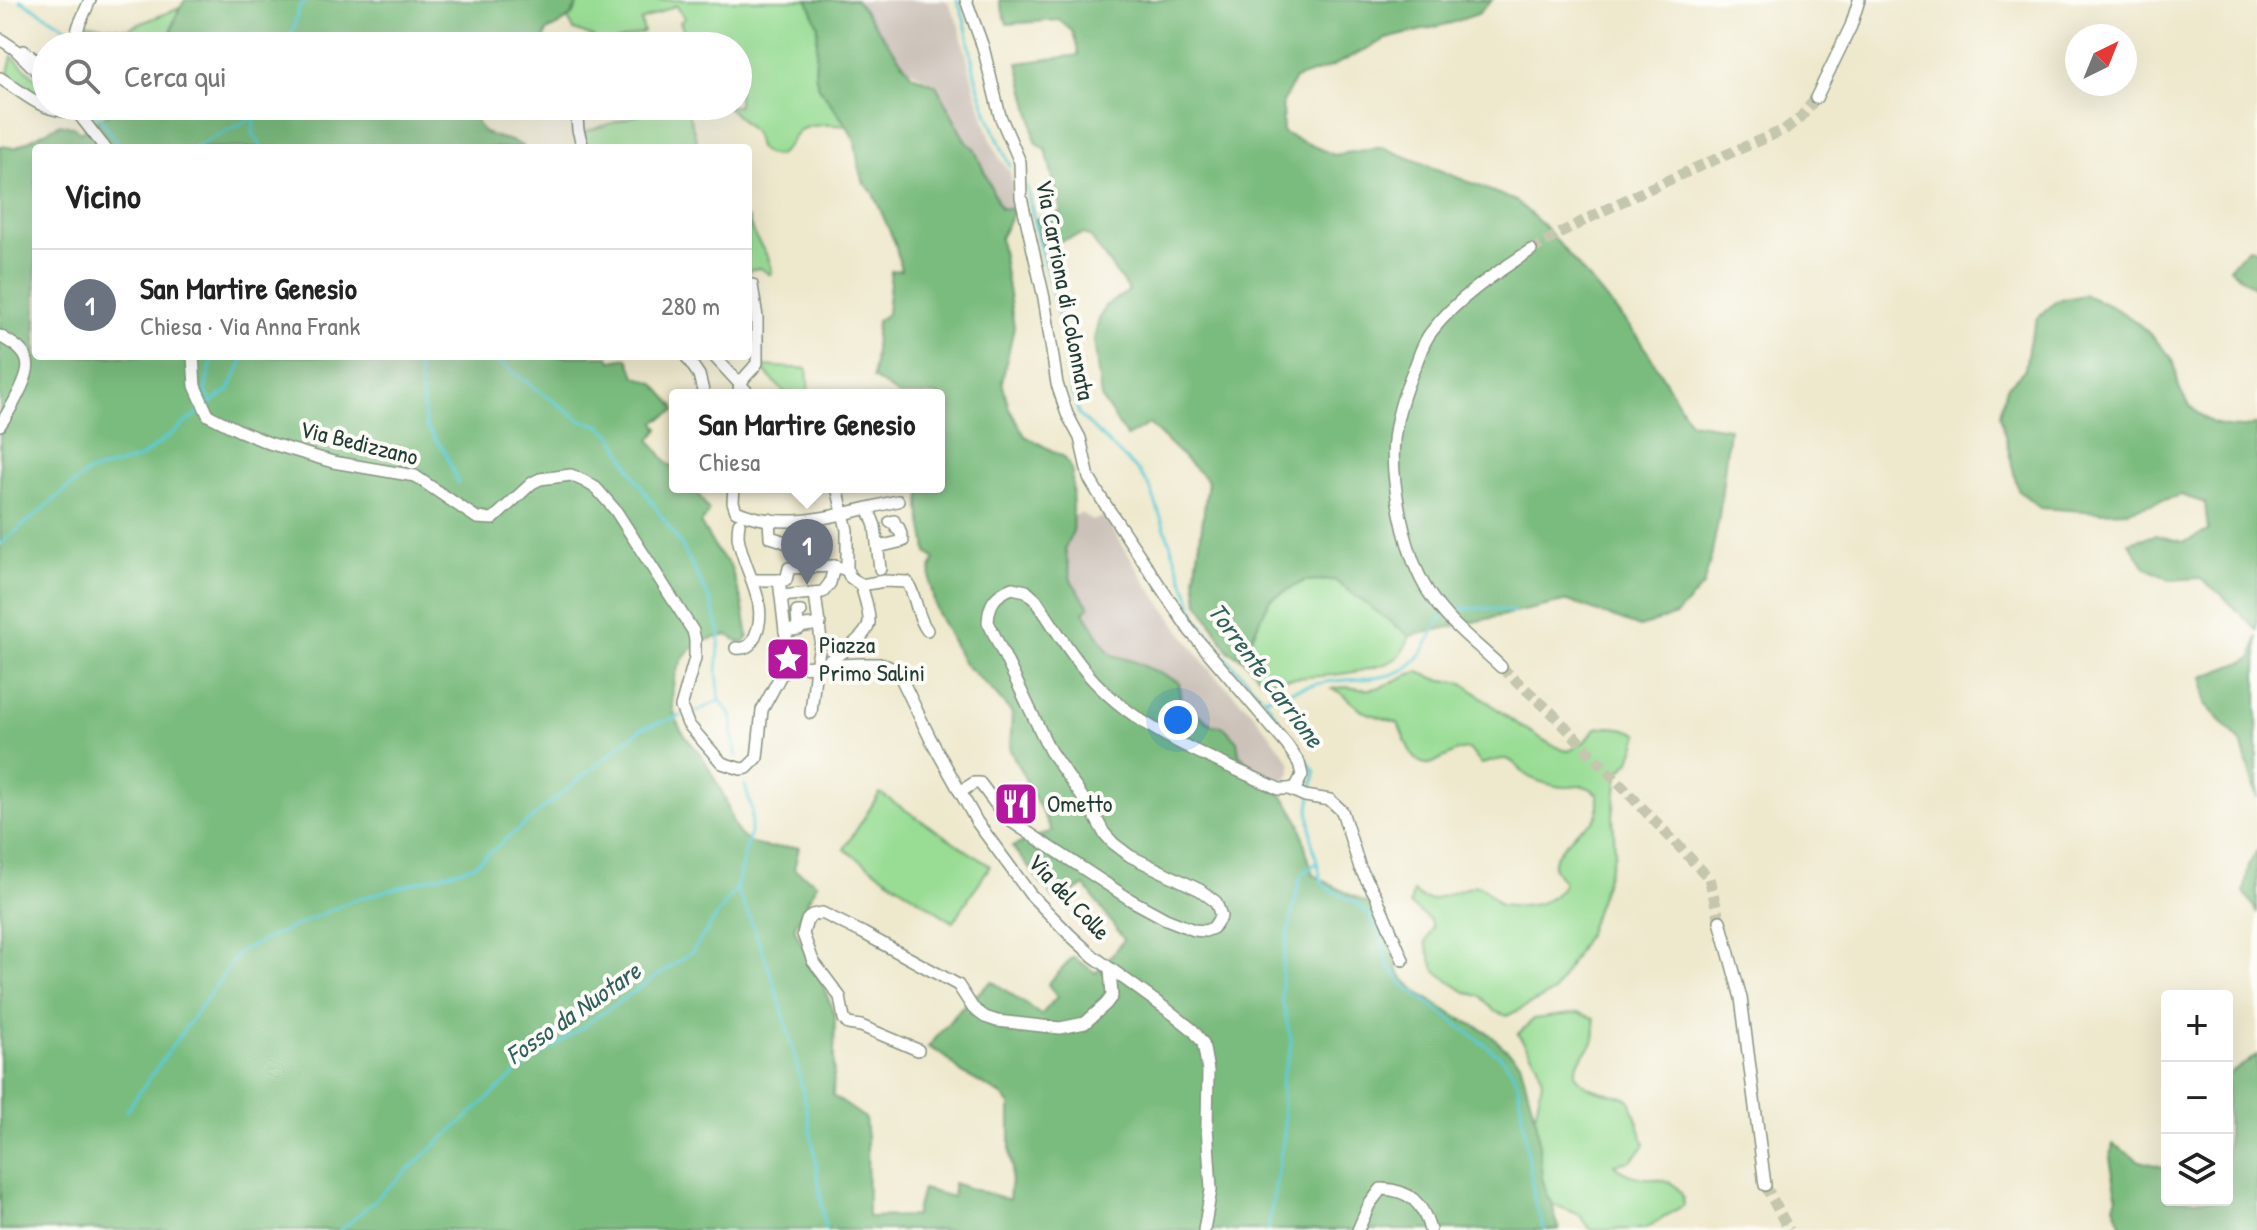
<!DOCTYPE html>
<html lang="it">
<head>
<meta charset="utf-8">
<style>
	:root { --surface:#fff; --page:#f6f6f6; --text:#222; --muted:#767676; --line:#e0e0e0; --accent:#2563eb }
	body { margin:0; font-family:"Patrick Hand",sans-serif; background:var(--page); color:var(--text) }
	.controls { position:absolute; right:24px; bottom:24px; display:grid; overflow:hidden; border-radius:8px; box-shadow:0 8px 32px #0002 }
	.controls button { width:72px; height:72px; display:grid; place-items:center; padding:0; border:0; border-bottom:2px solid var(--line); background:var(--surface); color:var(--text); font:40px sans-serif }
	.compass { position:absolute; left:2065px; top:24px; width:72px; height:72px; border-radius:50%; background:var(--surface); box-shadow:0 8px 32px #0002; rotate:43deg }
	.you { position:absolute; left:1178px; top:720px; width:28px; height:28px; margin:-20px; border:6px solid #fff; border-radius:50%; background:#1a73e8; box-shadow:0 0 0 12px #1a73e833 }
	.badge { display:grid; place-items:center; width:52px; height:52px; border-radius:50%; background:var(--accent); color:#fff; font-size:26px; font-weight:700 }
	.pin { position:absolute; translate:-50% -66px; filter:drop-shadow(0 2px 4px #0008) }
	.pin::after { content:''; position:absolute; top:42px; width:28px; height:24px; background:inherit; clip-path:polygon(0 0,100% 0,50% 100%) }
	.popup { position:absolute; left:669px; top:389px; width:276px; height:104px; box-sizing:border-box; display:grid; place-content:center; border-radius:8px; background:var(--surface); filter:drop-shadow(0 2px 6px #0005); font-size:26px; white-space:nowrap; color:var(--muted) }
	.popup b { font-size:30px; color:var(--text) }
	.popup::after { content:''; position:absolute; left:50%; top:100%; margin-left:-16px; border:16px solid transparent; border-top-color:var(--surface) }
	.list { margin:0; padding:0; list-style:none }
	h2 { display:flex; justify-content:space-between; align-items:center; height:104px; margin:0; padding:0 32px; font-size:34px }
	h2 small { font-size:26px; font-weight:400; color:var(--muted) }
	.list li { display:grid; grid-template-columns:52px 1fr auto; gap:24px; align-items:center; box-sizing:border-box; height:112px; padding:0 32px; border-top:2px solid var(--line) }
	.list b { display:block; font-size:30px; white-space:nowrap }
	.list p { margin:0; font-size:26px; white-space:nowrap; color:var(--muted) }
	.list em { font-size:26px; font-style:normal; color:var(--muted) }
	.icon { flex:none; width:44px; height:44px; fill:none; stroke:currentColor; stroke-width:2; stroke-linecap:round; stroke-linejoin:round }
	.map { position:relative; flex:none; width:2257px; height:1230px; overflow:hidden }
	.search { position:absolute; background:var(--surface); box-shadow:0 8px 32px #0002; left:32px; top:32px; width:720px; height:88px; display:flex; align-items:center; gap:20px; box-sizing:border-box; padding:0 28px; border-radius:44px; color:var(--muted); font-size:30px }
	.panel { position:absolute; background:var(--surface); box-shadow:0 8px 32px #0002; left:32px; top:144px; width:720px; height:216px; border-radius:8px }
	.map>svg:first-child { display:block }
	.industrial { fill:#ccc2b9 }
	.green { fill:#99dd95; stroke:#5c8d64; stroke-width:2 }
	.forest { fill:#7abc7e; stroke:#4c7c59; stroke-width:2 }
	.lines { fill:none; stroke-linecap:round; stroke-linejoin:round }
	.stream { stroke:#5ecad5; stroke-width:3 }
	.minor-tunnel { stroke:#c5c6ae; stroke-width:11; stroke-dasharray:11 5.5; stroke-linecap:butt }
	.minor-casing { stroke:#869280; stroke-width:14 }
	.minor { stroke:#fff; stroke-width:11 }
	.labels { text-anchor:middle; stroke-width:8; stroke-linejoin:round; paint-order:stroke }
	.street-label { font-size:24px; fill:#1f3d34; stroke:#fdfcf7 }
	.poi-label { font-size:24px; fill:#1f3d34; stroke:#fdfcf7; text-anchor:start }
	.water-label { font-size:26px; font-style:italic; fill:#2f605c; stroke:#fdfcf7 }
</style>
</head>
<body>
<div class="map">
<svg width="2257" height="1230" viewBox="0 0 2257 1230">
	<rect width="100%" height="100%" fill="#fdfcf7"/>
	<filter id="ink" filterUnits="userSpaceOnUse"><feTurbulence type="fractalNoise" baseFrequency=".0125" numOctaves="2"/><feDisplacementMap in="SourceGraphic" scale="16" xChannelSelector="R" yChannelSelector="G"/><feConvolveMatrix kernelMatrix="1 2 1 2 8 2 1 2 1" color-interpolation-filters="sRGB"/></filter>
	<filter id="wash" filterUnits="userSpaceOnUse"><feTurbulence type="fractalNoise" baseFrequency=".006" numOctaves="4" result="noise"/><feDisplacementMap in="SourceGraphic" scale="32" xChannelSelector="R" yChannelSelector="G"/><feGaussianBlur stdDeviation="1.8" result="paint"/><feColorMatrix in="noise" values="0 0 0 0 0 0 0 0 0 0 0 0 0 0 0 0 0 1.4 0 .05"/><feComposite in="paint" operator="in"/></filter>
	<g filter="url(#wash)">
		<rect width="100%" height="100%" fill="#eee8cc"/>
		<g class="industrial">
			<path d="M856,0h90l12,22 17,68 16,51 9,19 10,12 5,37 -15,-1 -26,-60 -8,-6 -30,-57 -29,-17z"/>
			<path d="M1081,513l11,8 12,-5 45,71 52,72 14,17 36,35 36,46 4,7v9l-6,7 -8,2h-7l-31,-29 -2,-12 -11,-12 -4,-3 -10,-1 -27,-13 -5,-4 -2,-26 -70,-31 -25,-40 6,-4 -18,-27 -6,-32 8,-17 -1,-15z"/>
		</g>
		<g class="green">
			<path d="M578,0h230l10,26 -3,48 4,13 28,39c-13,-1 -32,-3 -45,3 -15,8 -16,41 -44,19l-3,-14 -24,-24 -7,-4h14v-60h-48l-10,-24 5,-4 -9,-13 -35,16 3,11 -45,14 -6,-9 -19,-7 -6,-11 7,-7z"/>
			<path d="M179,8l-7,19 -3,19h-92l7,-23 43,6z"/>
			<path d="M12,56l34,32v15l-35,-23 -3,-7z"/>
			<path d="M79,106h42l-25,17z"/>
			<path d="M666,106h20l13,42h-113l-5,-15z"/>
			<path d="M748,217c2,4 2,9 4,13 6,16 22,28 19,45l-11,-7 -11,2 -1,16z"/>
			<path d="M763,366l44,3 2,26h-22l-26,-27z"/>
			<path d="M1334,580l76,56c-3,7 -7,17 -12,21 -27,20 -102,20 -136,23l-20,-22 28,-59 34,-18z"/>
			<path d="M1419,672l17,7 27,4 50,38 39,24 17,6 15,-9 12,-14c13,-2 33,-1 43,7l-9,26 -12,13 -5,42 2,37 -27,80 -34,59 -47,24 -13,-5 -12,-14 -18,-6 -23,-16 -7,-6 -8,-26 7,-16 -3,-7 -20,-15 3,-13 9,6 9,2 44,-15 9,3 16,17c24,3 52,2 64,-22l-11,-16 2,-9 5,-8 18,-20 16,-9 4,-8v-18c-16,-17 -23,-4 -42,-9 -9,-2 -23,-6 -30,-11 -7,-5 -10,-14 -20,-16 -8,-1 -17,4 -25,5l-12,-15c-11,0 -15,4 -24,8 -5,2 -8,4 -12,6 -21,8 -29,-28 -35,-40l-36,-12 -21,-18 -9,-4c18,-5 24,2 38,0 19,-1 31,-15 49,-17z"/>
			<path d="M880,793l110,73 -37,56 -109,-73z"/>
			<path d="M1578,1013l16,5c5,38 -13,27 -19,55 11,22 36,17 55,27l15,45 -14,16 -17,3c21,26 67,1 70,41l-39,24 -54,1 -11,-15 -28,-11 -5,-8 -5,-18 -7,-62 7,-35 -2,-9 -2,-8 -20,-30 16,-15z"/>
		</g>
		<g class="forest">
			<path d="M185,0h393c-3,18 -16,23 -31,31l-5,15h-373c3,-17 6,-32 16,-46z"/>
			<path d="M808,0h48l56,75 24,10 30,57 8,6 26,60 15,1 -15,29 14,89 -12,55 7,26 16,28 39,21 8,12 1,62 -8,17 6,32 18,27 -5,5 24,39 5,4 20,6 46,21 2,26 4,4 12,1 15,12 10,1 4,3 11,12 2,13 31,28 17,19 13,22 7,31 6,20 18,11 38,19 7,6 16,33 5,26 5,8 15,15 36,23 33,16 34,31 17,62 5,54 5,18 5,8 7,26h-1559v-1084l15,2 45,-24 14,3 6,5 41,-26h374l-9,3 -10,11c7,23 33,14 48,28h-488v208h573l2,5 17,-3 7,18 19,7 21,24v4l-20,11 4,7 -9,11 19,25 6,1v21h19l15,24 -8,13 17,29 12,12 12,37 6,35 -4,6 -5,-1 -11,-7c-8,2 -17,3 -24,6 -32,15 -39,58 -24,87 8,14 22,25 29,40 5,12 13,22 17,33 5,14 6,29 19,38 15,12 36,8 54,8l-5,22 23,14 -23,45 29,58 12,30 -2,80 32,22 2,21 1,78 47,-1 7,-27 31,8v-14l56,17 3,-32 -2,-16v-47l-8,-10 -40,-22 -20,-19 -14,-7 32,-38 32,-28 49,34 16,-18 -9,-13 25,-27 23,16 28,-33 -39,-54 -30,14 -43,-53 40,-16 -42,-81 2,-37 -21,-24 -27,-25 -28,-53 -6,-28 1,-15 4,-9 -8,-6c-1,-22 -12,-44 -4,-66h16v-92h-40l-26,-17 4,-57 10,-7 4,-43 10,-1 -6,-27 -22,-50 -9,-10 -5,-14 -4,-28 -8,-15 -28,-39 -4,-13 3,-48z"/>
			<path d="M999,0h493l-14,14 -27,9 -65,16 -53,27 -38,13 -13,25 1,29 51,22 48,-8 134,54 28,25 96,113 50,83 39,6 -10,89 -9,45 -7,24 -27,29 -36,12 -72,-26 -158,35 -76,-56 -30,1 -34,18 -28,59 -13,-6 -31,-51 -3,-23 13,-97 -59,-57 -22,13 -26,-39 -7,-59 5,-20 6,-13 24,-15 -38,-53 -7,-4 -43,12 -5,-27 25,-7 -15,-62 -11,-8 -3,-23 -14,-56 61,-8 -6,-23 -14,-12 -52,4z"/>
			<path d="M2248,248l9,2v40l-28,-22z"/>
			<path d="M2084,295c31,11 55,25 77,51 3,4 9,9 12,14 4,9 3,21 7,30 15,30 45,45 77,34v206l-36,-36 -22,-16 -29,2 -25,-13 -16,-25 26,-7 29,7 24,-11 -3,-28 -24,-8 -54,16 -28,1 -59,-4 -22,-18 -18,-76 7,-27 18,-18 4,-26 8,-24 19,-18z"/>
			<path d="M2257,636v162l-16,-56 -36,-38 -2,-27 50,-19z"/>
			<path d="M2257,850v61l-13,-19 5,-27z"/>
			<path d="M2257,1055v175h-133l-10,-25 3,-9 -7,-38 3,-14 27,17 27,7v32h60v-124z"/>
		</g>
		<g class="lines">
			<g class="stream">
				<path d="M20,0l51,30v5"/>
				<path d="M957,0c13,27 12,56 21,85 8,28 20,55 32,81"/>
				<path d="M289,46l10,-39 8,-7"/>
				<path d="M91,106l31,42"/>
				<path d="M255,106l-2,27 9,15"/>
				<path d="M194,148l60,-31"/>
				<path d="M1027,187l10,49 21,79 12,73 9,27 60,57 11,15 47,131 27,38 40,42 51,74 -6,36 3,34 10,40 4,5 29,15 14,13 10,17 9,33 15,19 97,72 11,13 7,15 16,115 10,31"/>
				<path d="M416,356l10,70 19,26 13,31"/>
				<path d="M487,356l13,7 82,58 17,4 14,11 23,43 46,67 29,56 9,32 -3,38 3,28 11,15 2,10 -1,9 5,22"/>
				<path d="M211,401l-6,-10 8,-35"/>
				<path d="M207,406l22,-16 16,-34"/>
				<path d="M0,544l87,-71 53,-15 61,-47"/>
				<path d="M1447,611l1,-1 38,-2 28,4"/>
				<path d="M1265,698c20,-6 40,-12 61,-16 26,-4 64,0 85,-17 15,-12 20,-33 31,-48"/>
				<path d="M687,714h5l28,-14"/>
				<path d="M736,888c51,107 76,225 89,342"/>
				<path d="M126,1111l115,-161 110,-49 122,-35 169,-138 39,-12"/>
				<path d="M341,1230l180,-161 171,-117 44,-64 15,-60 1,-18 -7,-25"/>
				<path d="M1268,1230l16,-96v-16l-3,-39 9,-27 1,-11 -9,-43v-29l7,-42 10,-44 3,-9 14,-11"/>
			</g>
		</g>
	</g>
	<g filter="url(#ink)">
		<g class="lines">
			<g class="minor-tunnel">
				<path d="M1531,250c81,-48 167,-83 253,-120l17,-13 15,-19"/>
				<path d="M1501,667l51,46 157,165 11,43"/>
				<path d="M1765,1185l24,45"/>
			</g>
			<g class="minor-casing">
				<g id="minor">
					<path d="M0,39l15,10 31,31"/>
					<path d="M73,46l6,-21 11,-25"/>
					<path d="M24,51l22,17"/>
					<path d="M0,78c30,19 41,34 78,34"/>
					<path d="M1816,98l35,-72 8,-26"/>
					<path d="M576,106l2,24 5,18"/>
					<path d="M74,108l31,40"/>
					<path d="M0,336c10,6 24,13 27,25 5,14 -19,52 -27,64"/>
					<path d="M193,356l2,30 13,29 32,16 29,12 64,19 82,14 62,42 16,1 39,-36 8,-4 31,-4 13,6 12,7 20,23 77,120 2,9v18l-14,49 3,7 4,10 34,39 19,6 6,-1 10,-10 5,-48 20,-37 13,-6 68,-3h19l14,6 6,10 28,58 47,84 53,72 40,41 23,21 80,58 20,16 10,13 5,28 -1,55 4,64 -7,40"/>
					<path d="M686,356l13,19 5,20"/>
					<path d="M714,356l36,39"/>
					<path d="M739,395c-2,-15 11,-21 18,-32v-46l-5,-32"/>
					<path d="M734,487l-1,15 3,9c52,23 111,1 162,-10"/>
					<path d="M837,487l10,43v40l3,7 11,8"/>
					<path d="M868,508l7,18 5,43"/>
					<path d="M769,519l1,18c19,5 29,10 32,31"/>
					<path d="M878,547l25,-6 -4,-13 -2,1 -3,-8 -4,1"/>
					<path d="M752,580h34l3,-12 45,-2 13,4"/>
					<path d="M779,580l6,51"/>
					<path d="M861,585l23,-4 23,1c10,15 9,34 20,48"/>
					<path d="M781,596l42,-4 7,-9 4,-17"/>
					<path d="M801,612h-4l1,15 22,-3"/>
					<path d="M736,648c10,1 15,-2 19,-12 16,-33 -13,-67 -17,-100 0,-4 0,-8 1,-13"/>
					<path d="M821,666c13,-9 45,-26 48,-43 1,-12 -5,-27 -8,-38"/>
					<path d="M1501,667c-24,-23 -54,-45 -72,-74 -13,-20 -19,-40 -25,-62 -16,-66 -16,-104 12,-167 4,-11 8,-24 16,-33 25,-33 64,-58 99,-81"/>
					<path d="M788,670c-1,-15 1,-22 -3,-39l14,-2 -1,-2"/>
					<path d="M811,713l5,-47 5,-25 -6,-48"/>
					<path d="M1289,789l16,7 25,4 12,11 18,57 16,28 27,64"/>
					<path d="M960,792l14,-9h6l26,35 125,82 35,19 28,11 11,1 8,-3 8,-12 -5,-14 -16,-12 -70,-34 -17,-13 -9,-10 -12,-22 -42,-60 -62,-129c1,-19 7,-27 24,-34l14,3 10,9c18,27 36,57 58,81 50,53 120,78 185,108h10l7,-2 6,-12 -3,-12 -12,-18 -97,-114 -89,-133 -12,-20 -9,-40 -13,-24 -10,-30 -13,-86 -23,-101 -1,-35 -20,-46 -17,-69 -17,-47"/>
					<path d="M1720,921l21,77 24,187"/>
					<path d="M918,1050l-57,-24 -13,-2 -4,-5 -4,-22 -27,-36 -10,-27 4,-14 5,-5 10,-2 41,20 95,52 15,23 12,9 12,4 63,7 25,-5 21,-19 6,-8 -2,-27"/>
					<path d="M1358,1230l11,-25 12,-16c29,1 42,14 49,41"/>
				</g>
			</g>
			<use href="#minor" class="minor"/>
		</g>
	</g>
	<defs>
		<g id="sight-square" transform="scale(2.3)"><rect x="-9" y="-9" width="18" height="18" rx="4" fill="#b5179e" stroke="#fdfcf7"/><path d="M0-6L1.8-2.2L6-1.7L2.9 1.2L3.7 5.4L0 3.3L-3.7 5.4L-2.9 1.2L-6-1.7L-1.8-2.2Z" fill="#fff"/></g>
		<g id="restaurant-square" transform="scale(2.3)"><rect x="-9" y="-9" width="18" height="18" rx="4" fill="#b5179e" stroke="#fdfcf7"/><path d="M-5-6h1v4h1v-4h1v4h1v-4h1v5L-1.5 .5V6h-2V.5L-5-1ZM5-6V6H3V1.5H1.5Q1.5-4 5-6Z" fill="#fff"/></g>
	</defs>
	<g fill-rule="evenodd">
		<use href="#sight-square" x="788" y="659"/>
		<use href="#restaurant-square" x="1016" y="804"/>
	</g>
	<g class="labels">
		<g class="street-label">
			<text transform="translate(1065 290) rotate(79)" y="8">Via Carriona di Colonnata</text>
			<text transform="translate(359 443) rotate(14)" y="8">Via Bedizzano</text>
			<text transform="translate(1069 897) rotate(47)" y="8">Via del Colle</text>
		</g>
		<g class="poi-label">
			<text x="819" y="653">Piazza<tspan x="819" dy="28">Primo Salini</tspan></text>
			<text x="1047" y="812">Ometto</text>
		</g>
		<g class="water-label">
			<text transform="translate(1266 675) rotate(53)" y="9">Torrente Carrione</text>
			<text transform="translate(573 1013) rotate(-35)" y="9">Fosso da Nuotare</text>
		</g>
	</g>
</svg>
<div class="controls">
<button>+</button>
<button>−</button>
<button><svg class="icon" aria-label="layers" viewBox="0 0 24 24"><path d="M12 4l9 5-9 5-9-5zM3 14l9 5 9-5"/></svg></button>
</div>
<svg class="compass" viewBox="-18 -18 36 36"><path d="M0-13l5 13h-10z" fill="#e53935"/><path d="M0 13l5-13h-10z" fill="#767676"/></svg>
<div class="you"></div>
<div class="pin badge" style="left:807px;top:585px;background:#6b7280">1</div>
<div class="popup"><b>San Martire Genesio</b>Chiesa</div>
<div class="search"><svg class="icon" aria-label="search" viewBox="0 0 24 24"><circle cx="10" cy="10" r="6"/><path d="M15 15l6 6"/></svg>Cerca qui</div>
<section class="panel">
<h2>Vicino<small></small></h2>
<ul class="list">
<li><span class="badge" style="background:#6b7280">1</span><div><b>San Martire Genesio</b><p>Chiesa · Via Anna Frank</p></div><em>280 m</em></li>
</ul>
</section>
</div>
</body>
</html>
